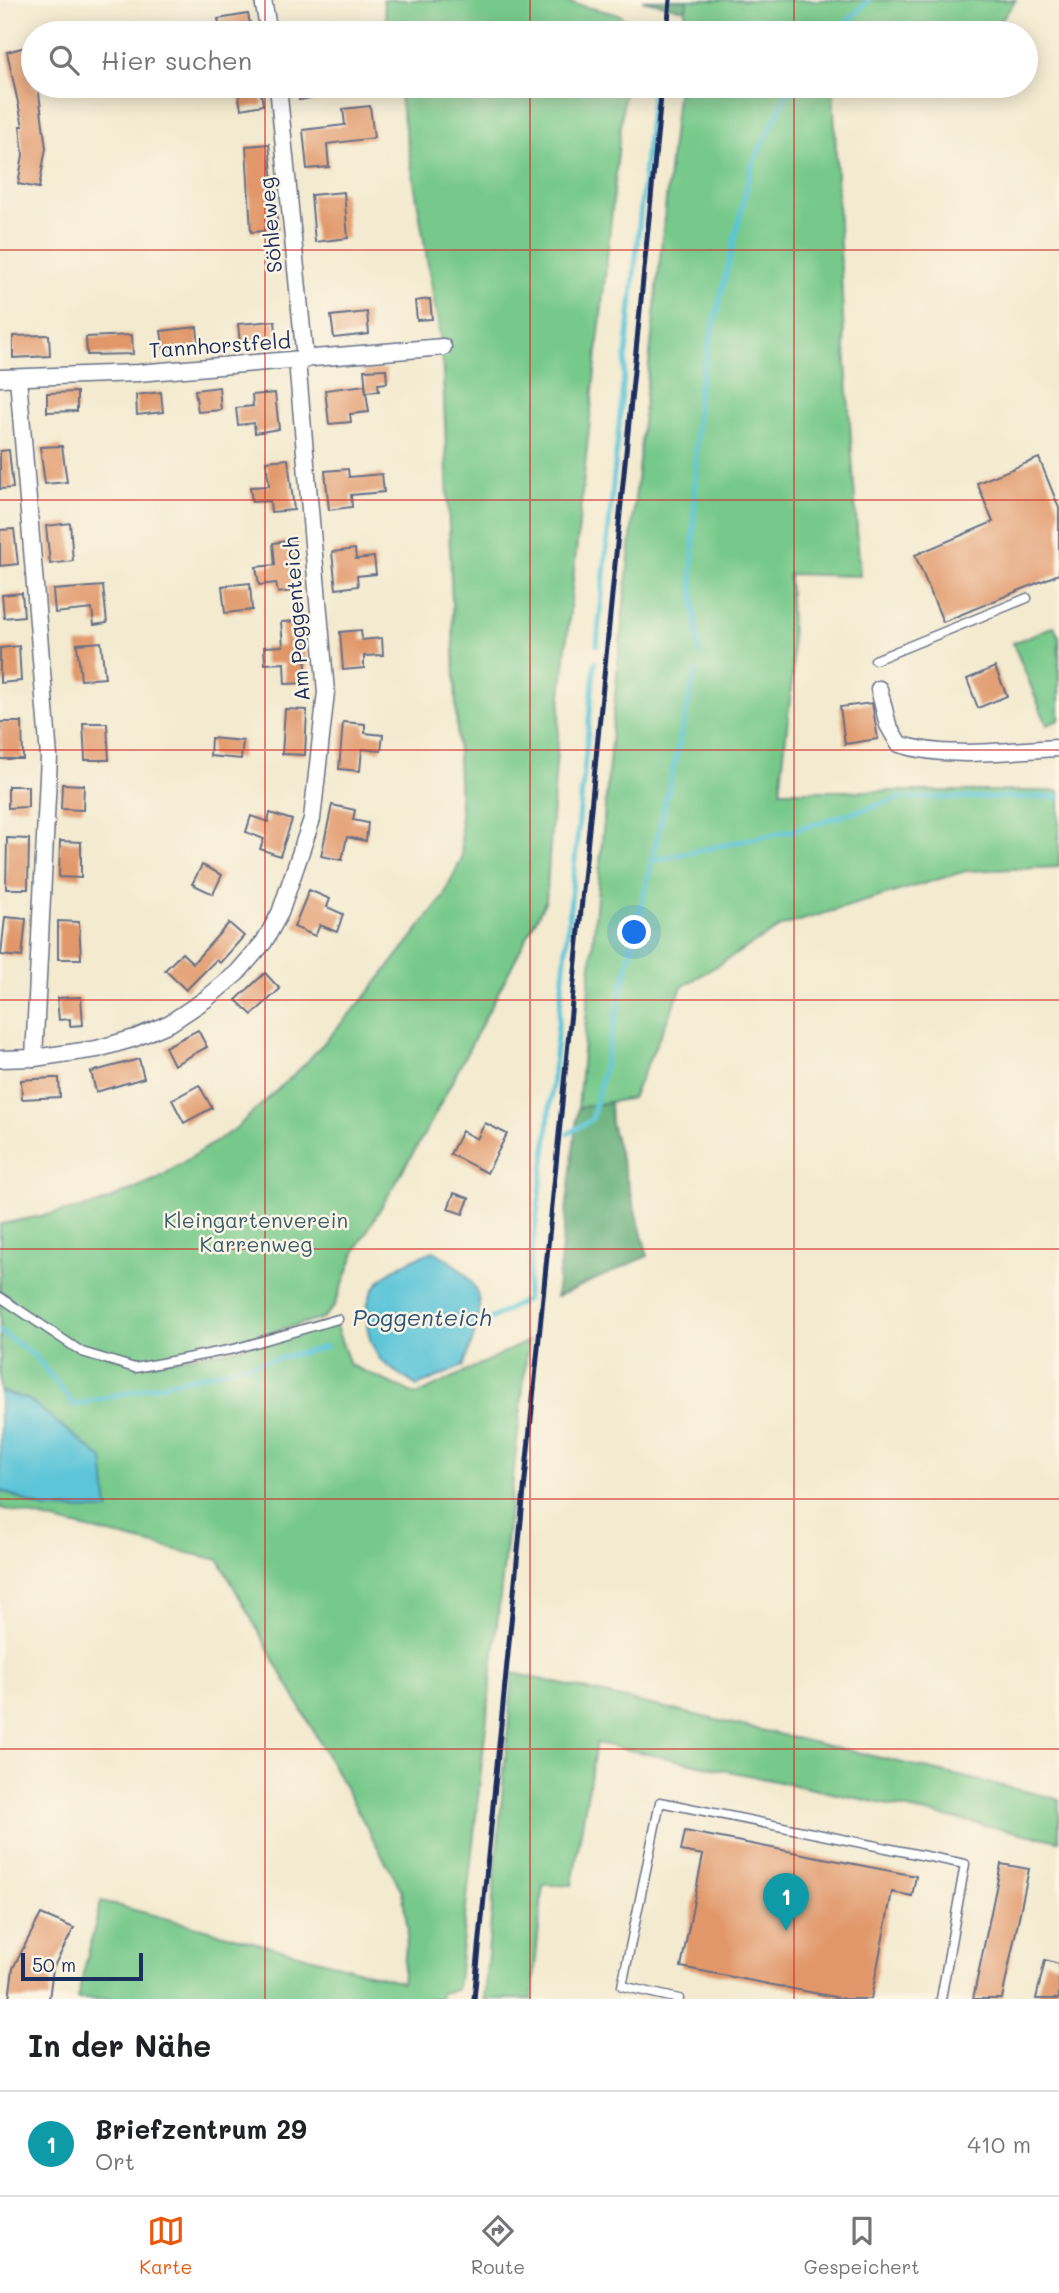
<!DOCTYPE html>
<html lang="de">
<head>
<meta charset="utf-8">
<style>
	:root { --surface:#fff; --page:#f2f2f2; --text:#202124; --muted:#757577; --line:#e0e0e0; --accent:#ea580c }
	body { margin:0; font-family:Mali,sans-serif; background:var(--page); color:var(--text) }
	.scale { position:absolute; left:21px; bottom:18px; width:122px; box-sizing:border-box; padding-left:7px; border:4px solid #1b2f5e; border-top:0; font-size:19px; line-height:24px; white-space:nowrap; color:#1b2f5e; -webkit-text-stroke:5px #fcf5e5; paint-order:stroke }
	.you { position:absolute; left:635px; top:933px; width:24px; height:24px; margin:-18px; border:5px solid #fff; border-radius:50%; background:#1a73e8; box-shadow:0 0 0 10px #1a73e833 }
	.badge { display:grid; place-items:center; width:46px; height:46px; border-radius:50%; background:var(--accent); color:#fff; font-size:23px; font-weight:700 }
	.pin { position:absolute; translate:-50% -58px; filter:drop-shadow(0 2px 4px #0008) }
	.pin::after { content:''; position:absolute; top:37px; width:24px; height:21px; background:inherit; clip-path:polygon(0 0,100% 0,50% 100%) }
	.list { margin:0; padding:0; list-style:none }
	h2 { display:flex; justify-content:space-between; align-items:center; height:91px; margin:0; padding:0 28px; font-size:30px }
	h2 small { font-size:23px; font-weight:400; color:var(--muted) }
	.list li { display:grid; grid-template-columns:46px 1fr auto; gap:21px; align-items:center; box-sizing:border-box; height:105px; padding:0 28px; border-top:2px solid var(--line) }
	.list b { display:block; font-size:26px; white-space:nowrap }
	.list p { margin:0; font-size:23px; white-space:nowrap; color:var(--muted) }
	.list em { font-size:23px; font-style:normal; color:var(--muted) }
	.icon { flex:none; width:38px; height:38px; fill:none; stroke:currentColor; stroke-width:2; stroke-linecap:round; stroke-linejoin:round }
	.map { position:relative; flex:none; width:1059px; height:1999px; overflow:hidden }
	.search { position:absolute; background:var(--surface); box-shadow:0 4px 18px #0003; left:21px; right:21px; top:21px; height:77px; display:flex; align-items:center; gap:18px; box-sizing:border-box; padding:0 24px; border-radius:38px; color:var(--muted); font-size:26px }
	.sheet { height:196px; background:var(--surface) }
	nav { display:flex; justify-content:space-around; align-items:center; box-sizing:border-box; height:98px; border-top:2px solid var(--line); background:var(--surface); font-size:19px; color:var(--muted) }
	nav a { display:grid; justify-items:center; gap:4px }
	nav .on { color:var(--accent) }
	.map>svg:first-child { display:block }
	.green { fill:#77c98b; stroke:#497c74; stroke-width:2 }
	.forest { fill:#61ad77; stroke:#3e6e6a; stroke-width:2 }
	.water { fill:#5cc5d8; stroke:#3c7a9b; stroke-width:2 }
	.lines { fill:none; stroke-linecap:round; stroke-linejoin:round }
	.stream { stroke:#5cc5d8; stroke-width:5 }
	.building { fill:#e19769 }
	.service-casing { stroke:#677086; stroke-width:11 }
	.minor-casing { stroke:#677086; stroke-width:19 }
	.service { stroke:#fff; stroke-width:8 }
	.minor { stroke:#fff; stroke-width:16 }
	.rail { stroke:#1b2f5e; stroke-width:5 }
	.grid { fill:none; stroke:#d62828; stroke-width:2; stroke-opacity:0.55 }
	.labels { text-anchor:middle; stroke-width:5; stroke-linejoin:round; paint-order:stroke }
	.street-label { font-size:21px; fill:#1b2f5e; stroke:#fcf5e5 }
	.park-label { font-size:21px; fill:#375d6c; stroke:#fcf5e5 }
	.water-label { font-size:23px; font-style:italic; fill:#2b547c; stroke:#fcf5e5 }
</style>
</head>
<body>
<div class="map">
<svg width="1059" height="1999" viewBox="0 0 1059 1999">
	<rect width="100%" height="100%" fill="#fcf5e5"/>
	<filter id="ink" filterUnits="userSpaceOnUse"><feTurbulence type="fractalNoise" baseFrequency=".0143" numOctaves="2"/><feDisplacementMap in="SourceGraphic" scale="14" xChannelSelector="R" yChannelSelector="G"/><feConvolveMatrix kernelMatrix="1 2 1 2 8 2 1 2 1" color-interpolation-filters="sRGB"/></filter>
	<filter id="wash" filterUnits="userSpaceOnUse"><feTurbulence type="fractalNoise" baseFrequency=".00686" numOctaves="4" result="noise"/><feDisplacementMap in="SourceGraphic" scale="28" xChannelSelector="R" yChannelSelector="G"/><feGaussianBlur stdDeviation="1.57" result="paint"/><feColorMatrix in="noise" values="0 0 0 0 0 0 0 0 0 0 0 0 0 0 0 0 0 1.4 0 .05"/><feComposite in="paint" operator="in"/></filter>
	<g filter="url(#wash)">
		<rect width="100%" height="100%" fill="#f3eacf"/>
		<g class="green">
			<path d="M383,0h175l62,15 11,10 -1,8h-241z"/>
			<path d="M687,0h329l-24,33h-309z"/>
			<path d="M398,86h227l-64,609 -15,205 -116,224 -74,126 -22,57 -11,11 -174,46 85,-15 100,-28 16,44 67,30 111,-54 -71,649 -16,3 -1,6h-363l24,-98 301,81 6,-53 -6,-38 -183,-331 -219,-52v-18l44,19h64l-79,-109 -29,-9v-167l96,-19 61,-26 78,-50 69,-64 62,-69 76,-97 20,-41 -20,-510z"/>
			<path d="M678,86h155l10,232 17,258 -71,-2 4,97 -13,120h279v76l-93,4 -184,55 -100,61 -50,111 -54,10 41,-455z"/>
			<path d="M1054,626l5,11v83l-12,5 -34,-82z"/>
			<path d="M513,1673l546,126v42l-463,-98 -24,142h-29l-11,114h-48z"/>
		</g>
		<g class="forest">
			<path d="M642,0h45l-1,10z"/>
			<path d="M610,1102l1,21 37,133 -92,41 22,-189z"/>
		</g>
		<g class="water">
			<path d="M434,1251c58,34 51,58 29,115l-46,20c-12,-8 -26,-16 -36,-26 -6,-7 -12,-21 -13,-30 -9,-48 27,-65 66,-79z"/>
			<path d="M0,1391l29,9 74,59 5,51 -64,-1 -44,-19z"/>
		</g>
		<g class="lines">
			<g class="stream">
				<path d="M838,31l31,-31"/>
				<path d="M659,33l1,-10"/>
				<path d="M597,645l56,-559"/>
				<path d="M699,655l-7,-78 6,-185 54,-227 39,-79"/>
				<path d="M654,860l145,-31 102,-31 158,-1"/>
				<path d="M568,1134l24,-15 104,-449"/>
				<path d="M479,1325l47,-25 20,-155 49,-483"/>
				<path d="M0,1331l35,25 39,49 253,-58"/>
			</g>
		</g>
		<g id="blocks">
			<g class="building">
				<path d="M248,14l4,19h-31l-3,-14z"/>
				<path d="M29,46l4,41 5,-1 8,62 -7,40 -21,-4 5,-29 -3,-29h3l-16,-74z"/>
				<path d="M237,86h23l3,19 -22,4z"/>
				<path d="M296,86h44v7l-41,7z"/>
				<path d="M370,106l4,32 -47,6 2,23 -22,2 -4,-39 42,-5 -2,-16z"/>
				<path d="M269,144l9,86 -27,2 -5,-86z"/>
				<path d="M344,192l4,46 -33,4 -4,-47z"/>
				<path d="M430,299l2,20 -15,1 -2,-19z"/>
				<path d="M367,312l2,22 -35,4 -3,-22z"/>
				<path d="M275,321l2,21 -37,2 -2,-20z"/>
				<path d="M197,327l2,20 -35,4 -3,-20z"/>
				<path d="M49,335l1,21 -37,2v-22z"/>
				<path d="M132,335l1,19 -46,1 -1,-18z"/>
				<path d="M386,369l1,14 -9,1 1,7 -13,1 -2,-22z"/>
				<path d="M365,385l4,27 -19,2 1,8 -22,2 -4,-34z"/>
				<path d="M219,387l2,23 -23,2 -3,-22z"/>
				<path d="M77,392v19l-30,1v-19z"/>
				<path d="M161,392l2,20 -26,3 -1,-20z"/>
				<path d="M275,393l4,36 -24,4 -1,-10 -16,2 -2,-17 17,-2 -1,-11z"/>
				<path d="M62,446l5,36 -22,2 -5,-37z"/>
				<path d="M9,450l4,38 -13,1v-38z"/>
				<path d="M1039,458l20,50v66l-116,48 -28,-67 78,-33 -16,-39z"/>
				<path d="M288,459l6,51 -23,2 -1,-11 -18,1 -2,-15 19,-1 -3,-25z"/>
				<path d="M348,469l1,8 33,-3 2,18 -33,3 1,12 -23,3 -4,-39z"/>
				<path d="M70,523l3,38 -23,3 -4,-38z"/>
				<path d="M14,529l4,35 -18,2v-36z"/>
				<path d="M295,540l6,50 -23,3 -2,-10 -17,2 -3,-18 19,-2 -2,-22z"/>
				<path d="M355,549l1,10 18,-2 2,17 -19,2 1,10 -22,3 -4,-37z"/>
				<path d="M250,583l2,27 -27,3 -3,-27z"/>
				<path d="M103,586l4,37 -13,2 -2,-16 -37,4 -2,-23z"/>
				<path d="M22,593l2,23 -20,2 -2,-23z"/>
				<path d="M303,621l4,62 -22,1 -1,-21 -19,1 -1,-17 19,-1 -2,-24z"/>
				<path d="M361,630l1,10 20,-2 1,17 -19,1v12l-21,2 -3,-38z"/>
				<path d="M101,642l4,36 -24,2 -4,-36z"/>
				<path d="M19,646l2,35 -21,2v-35z"/>
				<path d="M995,667l12,29 -29,12 -11,-29z"/>
				<path d="M872,703l6,36 -33,5 -5,-37z"/>
				<path d="M285,709l22,1 -2,45 -23,-1z"/>
				<path d="M0,722h22l1,37h-22z"/>
				<path d="M343,722l22,2v9l18,2 -2,16 -19,-2 -2,22 -21,-2z"/>
				<path d="M83,723h24l2,37h-24z"/>
				<path d="M211,738l32,3 -2,18 -31,-3z"/>
				<path d="M62,784l22,1 -1,25 -22,-1z"/>
				<path d="M8,786h20v21l-20,1z"/>
				<path d="M332,805l23,5 -2,10 15,3 -2,18 -19,-4 -5,23 -21,-4z"/>
				<path d="M270,813l22,7 -12,36 -20,-7 4,-10 -18,-7 5,-16 17,6z"/>
				<path d="M7,838l22,1 -1,50h-22z"/>
				<path d="M60,841l21,1v36l-22,-1z"/>
				<path d="M202,865l20,10 -9,19 -21,-10z"/>
				<path d="M309,890l21,9 -3,8 16,7 -6,18 -17,-7 -5,11 -21,-9z"/>
				<path d="M5,917l21,2 -4,38 -21,-2z"/>
				<path d="M58,921l21,1 2,37h-23z"/>
				<path d="M229,923l15,13 -24,27 -4,-3 -30,30 -21,-20 17,-17 11,10z"/>
				<path d="M265,973l15,16 -28,26 -16,-15z"/>
				<path d="M81,997l2,28 -13,1v-7l-11,1 -2,-22z"/>
				<path d="M198,1030l9,17 -33,18 -9,-18z"/>
				<path d="M139,1059l5,19 -48,14 -5,-20z"/>
				<path d="M52,1078h7l1,19 -38,2 -1,-19z"/>
				<path d="M199,1085l13,23 -28,15 -12,-23z"/>
				<path d="M485,1123l22,11 -20,39 -37,-19 12,-23 15,8z"/>
				<path d="M454,1193l15,5 -6,16 -15,-5z"/>
				<path d="M685,1831l231,45 -4,20 -20,-4 -21,107h-26l-164,-32 22,-112 -22,-4z"/>
				<path d="M1001,1864l28,5 -27,130h-29z"/>
				<path d="M41,1914l33,14 -21,40 -4,31h-40l4,-31z"/>
				<path d="M1045,1960l14,4v35h-23z"/>
			</g>
		</g>
	</g>
	<g filter="url(#ink)">
		<use href="#blocks" fill-opacity="0" stroke="#677086" stroke-width="2"/>
		<g class="lines">
			<g class="service-casing">
				<g id="service">
					<path d="M875,660l152,-62"/>
					<path d="M0,1297l82,55 53,16 99,-19 104,-30"/>
					<path d="M679,1999l-57,-13 38,-184 305,62 -24,135"/>
				</g>
			</g>
			<g class="minor-casing">
				<g id="minor">
					<path d="M263,0l6,33"/>
					<path d="M278,86l27,274"/>
					<path d="M0,378l138,-5 305,-26"/>
					<path d="M18,378l31,379 -15,301"/>
					<path d="M879,689l9,36 11,19c50,16 108,6 160,4"/>
					<path d="M0,1059l34,-1 63,-9 38,-11 35,-15 36,-24 31,-26 27,-31 16,-29 32,-94 14,-127 -29,-331"/>
				</g>
			</g>
			<use href="#service" class="service"/>
			<use href="#minor" class="minor"/>
			<g class="rail">
				<path d="M667,33l3,-33"/>
				<path d="M474,1999l188,-1913"/>
			</g>
		</g>
	</g>
	<path class="grid" d="M265,0v33M530,0v33M794,0v33M265,86v1913M530,86v1913M794,86v1913M0,250h1059M0,500h1059M0,750h1059M0,1000h1059M0,1249h1059M0,1499h1059M0,1749h1059"/>
	<g class="labels">
		<g class="street-label">
			<text transform="translate(271 225) rotate(-95)" y="7">Söhleweg</text>
			<text transform="translate(220 346) rotate(-4)" y="7">Tannhorstfeld</text>
			<text transform="translate(297 619) rotate(-94)" y="7">Am Poggenteich</text>
		</g>
		<g class="park-label">
			<text x="256" y="1228">Kleingartenverein<tspan x="256" dy="24">Karrenweg</tspan></text>
		</g>
		<g class="water-label">
			<text x="422" y="1326">Poggenteich</text>
		</g>
	</g>
</svg>
<div class="scale">50 m</div>
<div class="you"></div>
<div class="pin badge" style="left:786px;top:1931px;background:#0f9aa8">1</div>
<div class="search"><svg class="icon" aria-label="search" viewBox="0 0 24 24"><circle cx="10" cy="10" r="6"/><path d="M15 15l6 6"/></svg>Hier suchen</div>
</div>
<section class="sheet">
<h2>In der Nähe<small></small></h2>
<ul class="list">
<li><span class="badge" style="background:#0f9aa8">1</span><div><b>Briefzentrum 29</b><p>Ort</p></div><em>410 m</em></li>
</ul>
</section>
<nav>
<a class="on"><svg class="icon" aria-label="map" viewBox="0 0 24 24"><path d="M3 6l6-2 6 2 6-2v14l-6 2-6-2-6 2zM9 4v14M15 6v14"/></svg>Karte</a>
<a><svg class="icon" aria-label="directions" viewBox="0 0 24 24"><path d="M12 3l9 9-9 9-9-9zM9 14v-3h6M13 9l2 2-2 2"/></svg>Route</a>
<a><svg class="icon" aria-label="saved" viewBox="0 0 24 24"><path d="M7 4h10v16l-5-4-5 4z"/></svg>Gespeichert</a>
</nav>
</body>
</html>
